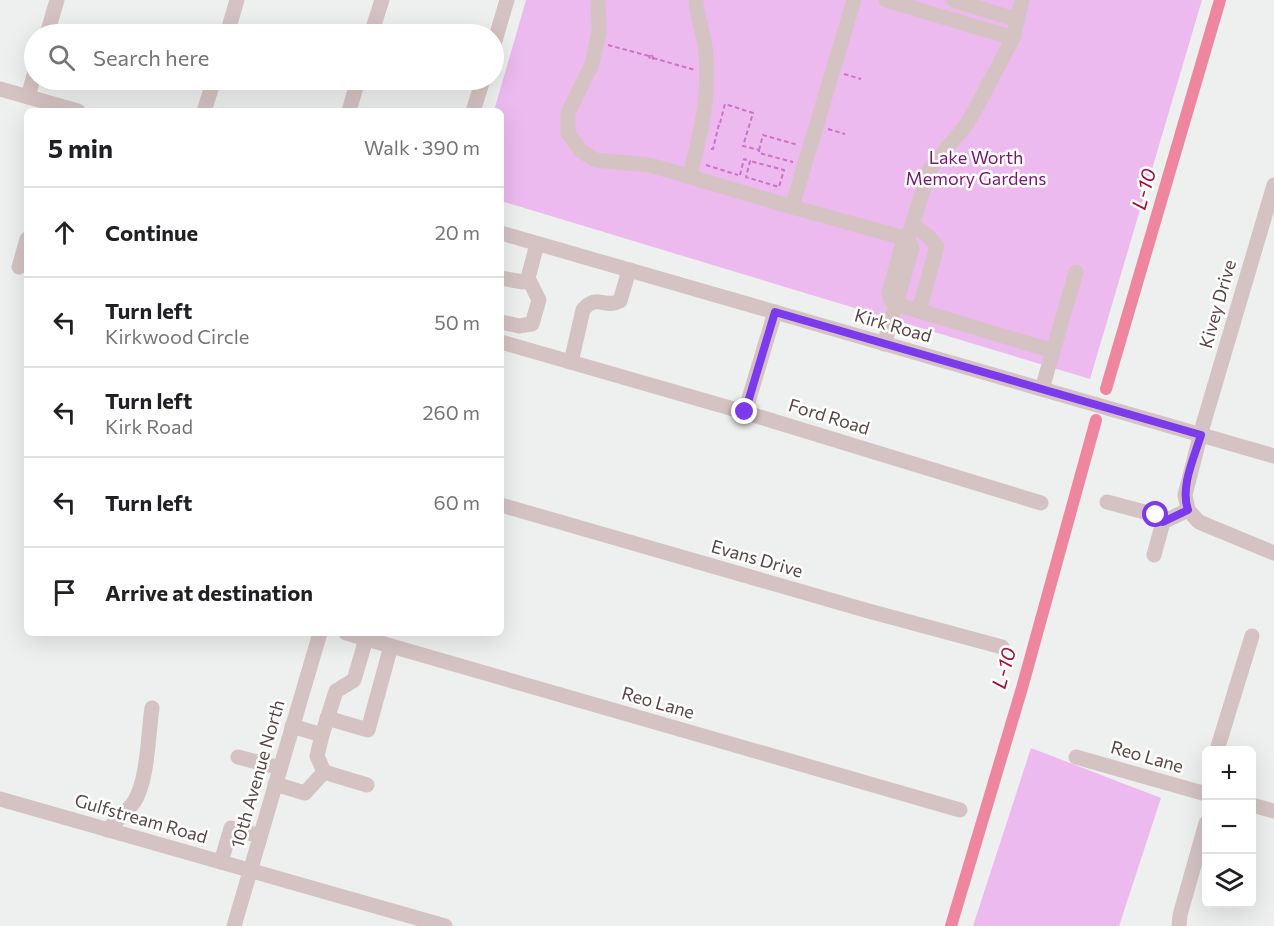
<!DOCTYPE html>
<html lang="en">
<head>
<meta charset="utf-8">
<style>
	:root { --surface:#fff; --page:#f2f2f2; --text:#202124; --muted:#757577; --line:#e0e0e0 }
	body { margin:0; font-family:Commissioner,sans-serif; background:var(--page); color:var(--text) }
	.controls { position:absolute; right:18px; bottom:18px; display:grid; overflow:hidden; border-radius:9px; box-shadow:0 6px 24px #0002 }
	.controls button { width:54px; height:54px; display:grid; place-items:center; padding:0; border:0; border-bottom:2px solid var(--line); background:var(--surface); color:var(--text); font:30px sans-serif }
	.stop { position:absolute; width:18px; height:18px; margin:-14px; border:4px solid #7c3aed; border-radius:50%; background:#fff }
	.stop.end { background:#7c3aed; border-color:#fff; box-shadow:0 2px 6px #0008 }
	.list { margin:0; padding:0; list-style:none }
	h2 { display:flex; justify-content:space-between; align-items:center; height:78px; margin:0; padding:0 24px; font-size:26px }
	h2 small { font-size:20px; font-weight:400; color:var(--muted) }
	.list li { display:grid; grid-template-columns:39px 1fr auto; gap:18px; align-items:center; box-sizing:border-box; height:90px; padding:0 24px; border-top:2px solid var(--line) }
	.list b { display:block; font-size:22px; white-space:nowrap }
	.list p { margin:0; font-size:20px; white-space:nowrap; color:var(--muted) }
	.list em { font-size:20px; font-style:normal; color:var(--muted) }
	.icon { flex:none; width:33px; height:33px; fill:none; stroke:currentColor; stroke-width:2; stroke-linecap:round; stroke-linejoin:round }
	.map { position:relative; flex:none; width:1274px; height:926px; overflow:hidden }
	.search { position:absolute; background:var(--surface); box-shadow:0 6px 24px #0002; left:24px; top:24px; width:480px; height:66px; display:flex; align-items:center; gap:15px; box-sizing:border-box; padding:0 21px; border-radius:33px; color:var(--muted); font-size:22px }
	.panel { position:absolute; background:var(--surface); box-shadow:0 6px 24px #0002; left:24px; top:108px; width:480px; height:528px; border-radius:9px }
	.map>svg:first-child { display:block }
	.green { fill:#ecbaef }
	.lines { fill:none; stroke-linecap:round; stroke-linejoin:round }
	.canal { stroke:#ed869e; stroke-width:12 }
	.path { stroke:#ce71c8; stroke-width:2; stroke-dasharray:4.5 3; stroke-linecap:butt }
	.minor { stroke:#d5c3c3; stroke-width:15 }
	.route { stroke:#7c3aed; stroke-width:8 }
	.labels { text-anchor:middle; stroke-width:5; stroke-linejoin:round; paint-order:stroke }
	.park-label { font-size:18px; fill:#7d1577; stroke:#fff }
	.street-label { font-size:18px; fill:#5b4645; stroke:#fff }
	.water-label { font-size:20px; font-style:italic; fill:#a90a2f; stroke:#fff }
</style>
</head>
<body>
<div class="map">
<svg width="1274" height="926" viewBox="0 0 1274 926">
	<rect width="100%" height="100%" fill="#edf0ef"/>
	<g class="green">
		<path d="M526,0h676l-112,379 -589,-178v-90h-7z"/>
		<path d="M1031,748l130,50 -42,128h-146z"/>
	</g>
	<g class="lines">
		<g class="canal">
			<path d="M1106,389l114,-389"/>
			<path d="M951,926l71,-238 74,-268"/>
		</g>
		<g class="path">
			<path d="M608,45l41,11"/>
			<path d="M652,55l1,4h-3l-1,-3z"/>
			<path d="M653,58l42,12"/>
			<path d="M844,74l17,5"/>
			<path d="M720,123l5,-19 28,9 -10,33 16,4v3l34,9"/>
			<path d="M828,129l17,5"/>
			<path d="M711,149h2l6,-25"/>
			<path d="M759,150l4,-15 35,10"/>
			<path d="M706,165l32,10"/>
			<path d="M740,175l4,-16 6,2 -4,16 33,10 5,-17 -34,-9"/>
		</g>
		<g class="minor">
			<path d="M598,0l1,32 -7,32 -24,49v20l12,17 15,10 55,5 142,42"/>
			<path d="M854,0l-62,207 116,32 21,-68 7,-10 31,-37 9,-16 37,-70 9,-38"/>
			<path d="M886,0l127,38"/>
			<path d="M953,0l65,20"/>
			<path d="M47,34l10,-34"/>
			<path d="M227,34l10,-34"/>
			<path d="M371,34l11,-34"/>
			<path d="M494,44l13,-44"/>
			<path d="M0,89l78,22"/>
			<path d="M28,97l6,-22"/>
			<path d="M204,111l10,-31"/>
			<path d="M349,111l9,-31"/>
			<path d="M473,111l10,-31"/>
			<path d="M690,175c11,-42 21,-85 15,-129 -2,-15 -9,-31 -9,-46"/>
			<path d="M1274,185l-71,240 -18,70 3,15 11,12 75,31"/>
			<path d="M912,224l16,12 9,10 -18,65"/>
			<path d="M501,233l773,223"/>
			<path d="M908,239l4,10 -16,55 -5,-3 -2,-8 13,-47z"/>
			<path d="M19,267l8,-28"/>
			<path d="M501,278l22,4 5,-4 9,-34"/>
			<path d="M501,322l18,4 13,-2 7,-24 -11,-22"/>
			<path d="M501,342l236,68 304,93"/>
			<path d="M884,344l12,-40 157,47"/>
			<path d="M571,362l12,-52c13,-17 22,-1 37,-9l9,-31"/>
			<path d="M1042,389l34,-117"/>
			<path d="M745,412l30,-100"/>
			<path d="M1107,502l49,13 7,7"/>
			<path d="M501,505l364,105 137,37"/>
			<path d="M1154,555l9,-33 25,-12"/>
			<path d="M346,633l614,177"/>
			<path d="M327,718l41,12 23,-84"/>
			<path d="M292,726l30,9 14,-44 18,-11 12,-41"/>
			<path d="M322,735l-5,21 7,16 43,13"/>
			<path d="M1217,750l35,-114"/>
			<path d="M238,757l42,11"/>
			<path d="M1076,757l130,37"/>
			<path d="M275,784l30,9 19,-21"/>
			<path d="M0,799l445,127"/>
			<path d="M1252,805l22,6"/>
			<path d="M107,830c9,-9 20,-18 27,-28 14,-21 14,-68 18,-94"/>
			<path d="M221,862l10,-34 29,8"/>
			<path d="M234,926l86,-293"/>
			<path d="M1179,926l1,-11 26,-92"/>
		</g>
	</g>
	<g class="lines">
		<path class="route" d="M745,412l30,-100 426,123c-7,23 -21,52 -13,75l-25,12 -7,-7"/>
	</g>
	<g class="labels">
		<g class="park-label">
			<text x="976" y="164">Lake Worth<tspan x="976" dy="21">Memory Gardens</tspan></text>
		</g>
		<g class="street-label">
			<text transform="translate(1218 304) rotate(-74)" y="6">Kivey Drive</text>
			<text transform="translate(893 326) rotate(16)" y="6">Kirk Road</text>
			<text transform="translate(829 417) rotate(17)" y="6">Ford Road</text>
			<text transform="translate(757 559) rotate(16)" y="6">Evans Drive</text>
			<text transform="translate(658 703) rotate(16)" y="6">Reo Lane</text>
			<text transform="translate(1147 757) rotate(16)" y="6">Reo Lane</text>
			<text transform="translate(258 774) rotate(-74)" y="6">10th Avenue North</text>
			<text transform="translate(141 819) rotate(16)" y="6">Gulfstream Road</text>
		</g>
		<g class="water-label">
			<text transform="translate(1144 189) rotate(-74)" y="7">L-10</text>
			<text transform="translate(1004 668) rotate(-74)" y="7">L-10</text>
		</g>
	</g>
</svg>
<div class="controls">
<button>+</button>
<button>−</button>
<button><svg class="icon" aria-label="layers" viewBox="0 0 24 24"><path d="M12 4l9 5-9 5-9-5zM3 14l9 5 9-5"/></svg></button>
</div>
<div class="stop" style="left:1156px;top:515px"></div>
<div class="stop end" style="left:745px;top:412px"></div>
<div class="search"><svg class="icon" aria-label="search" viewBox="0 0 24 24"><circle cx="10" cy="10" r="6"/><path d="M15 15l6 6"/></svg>Search here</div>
<section class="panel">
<h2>5 min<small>Walk · 390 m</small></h2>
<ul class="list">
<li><svg class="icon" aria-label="ahead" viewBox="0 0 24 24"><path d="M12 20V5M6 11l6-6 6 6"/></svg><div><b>Continue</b></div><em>20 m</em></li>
<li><svg class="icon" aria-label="left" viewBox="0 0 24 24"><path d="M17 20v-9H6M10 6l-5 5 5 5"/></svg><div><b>Turn left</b><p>Kirkwood Circle</p></div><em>50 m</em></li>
<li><svg class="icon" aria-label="left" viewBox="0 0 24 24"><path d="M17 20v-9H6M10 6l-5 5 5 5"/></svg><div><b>Turn left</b><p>Kirk Road</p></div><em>260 m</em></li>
<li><svg class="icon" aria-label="left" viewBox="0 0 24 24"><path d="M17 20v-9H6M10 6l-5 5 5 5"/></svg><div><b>Turn left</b></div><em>60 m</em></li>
<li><svg class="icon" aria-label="arrive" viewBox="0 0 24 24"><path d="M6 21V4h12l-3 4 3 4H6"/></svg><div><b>Arrive at destination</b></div></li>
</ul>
</section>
</div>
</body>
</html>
